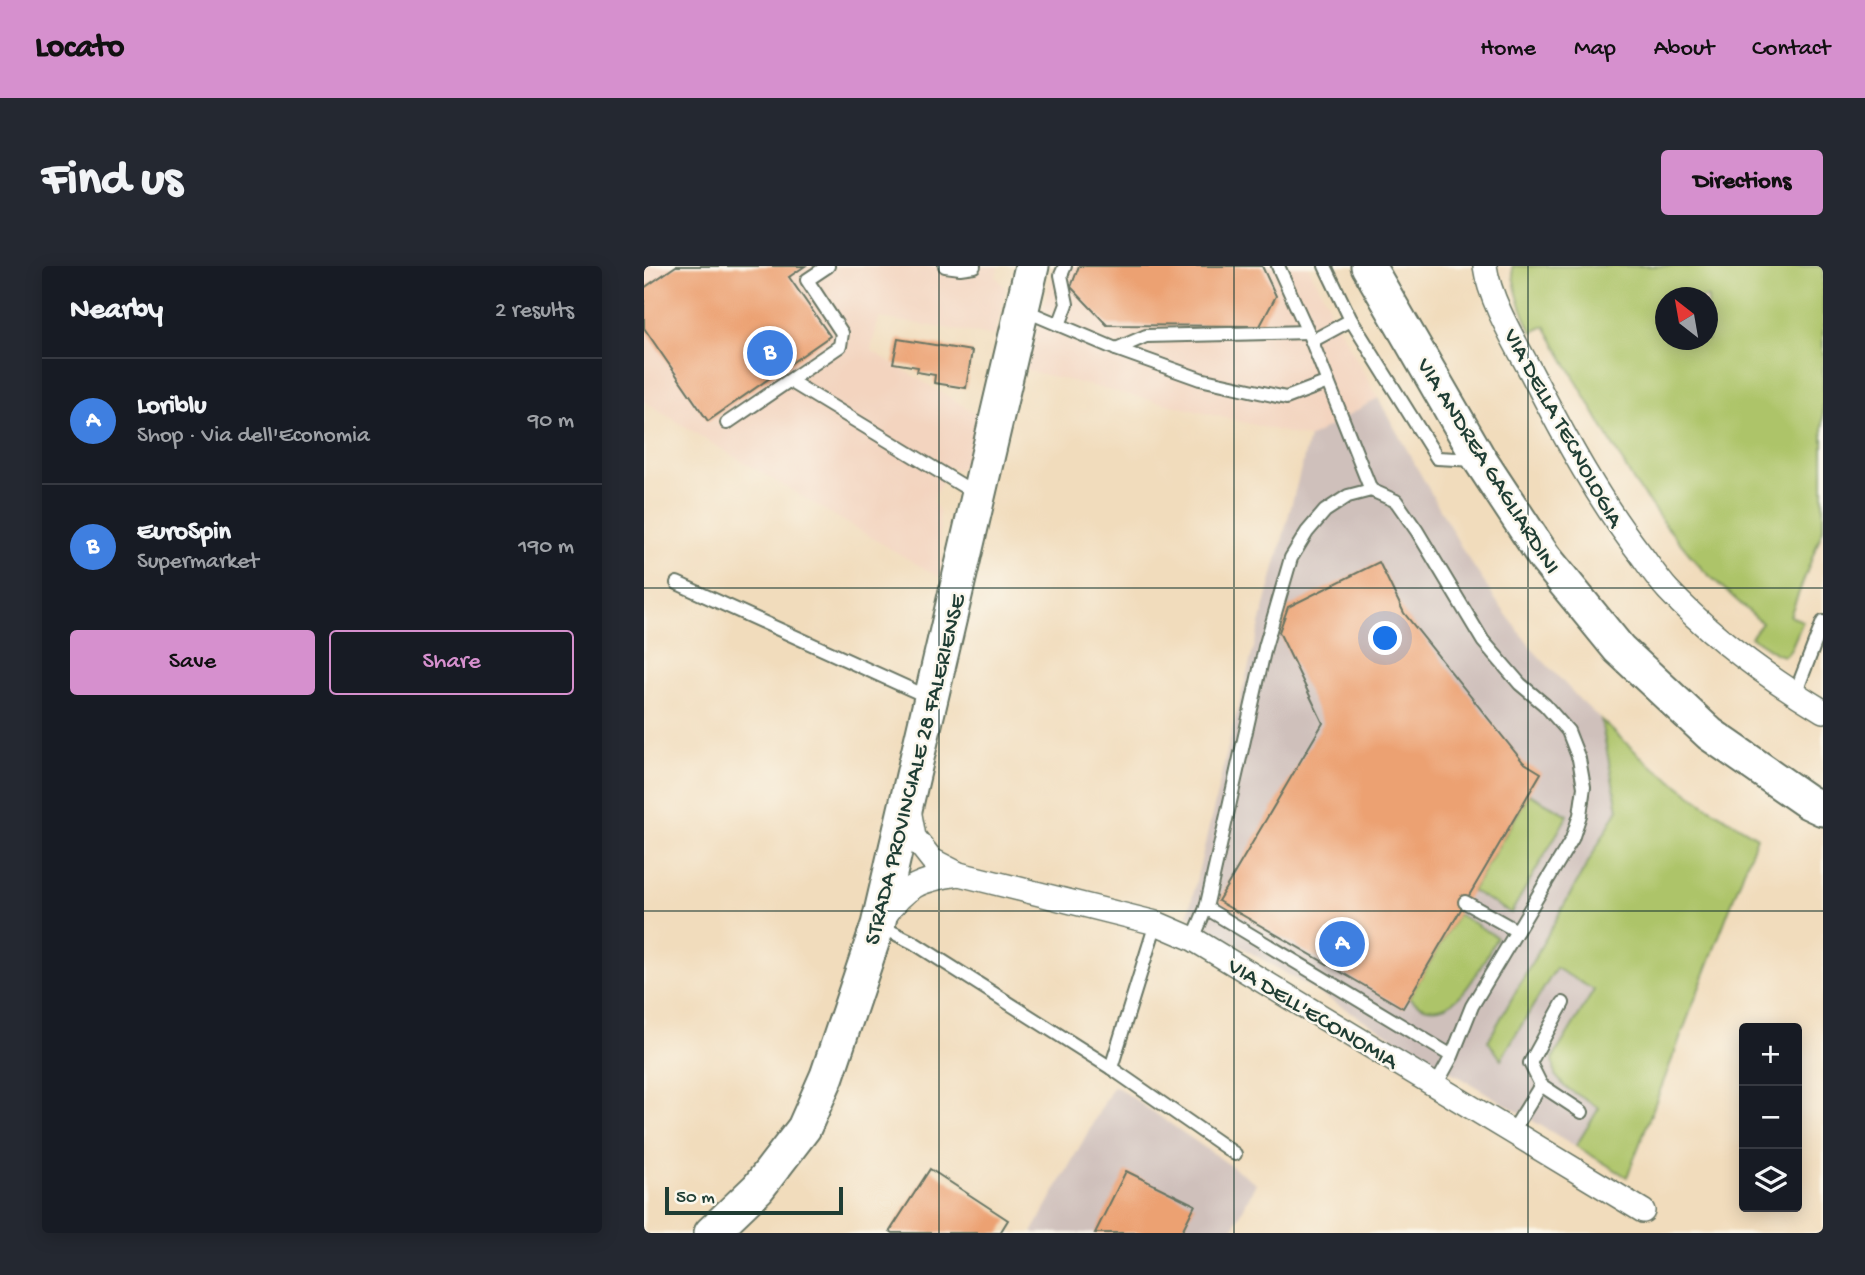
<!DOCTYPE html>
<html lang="en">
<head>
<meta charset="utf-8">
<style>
	:root { --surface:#171b24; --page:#242831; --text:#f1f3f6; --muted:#9ea1a6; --line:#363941; --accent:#d690ce }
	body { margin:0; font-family:"Gochi Hand",sans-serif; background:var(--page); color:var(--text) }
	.controls { position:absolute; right:21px; bottom:21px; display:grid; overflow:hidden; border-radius:7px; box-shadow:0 4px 18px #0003 }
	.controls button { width:63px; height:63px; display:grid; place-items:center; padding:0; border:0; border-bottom:2px solid var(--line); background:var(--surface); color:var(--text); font:35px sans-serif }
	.compass { position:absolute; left:1011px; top:21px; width:63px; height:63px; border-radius:50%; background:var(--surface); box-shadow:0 4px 18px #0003; rotate:329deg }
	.scale { position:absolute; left:21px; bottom:18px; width:178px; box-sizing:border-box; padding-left:7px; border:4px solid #1f3d34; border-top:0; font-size:19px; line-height:24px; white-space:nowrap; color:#1f3d34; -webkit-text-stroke:5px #fbf7ec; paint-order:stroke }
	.you { position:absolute; left:742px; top:373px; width:24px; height:24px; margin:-18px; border:5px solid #fff; border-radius:50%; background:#1a73e8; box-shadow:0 0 0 10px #1a73e833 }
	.badge { display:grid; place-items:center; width:46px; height:46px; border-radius:50%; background:var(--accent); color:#fff; font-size:23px; font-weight:700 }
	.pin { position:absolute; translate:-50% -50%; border:4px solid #fff; box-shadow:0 2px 7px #0006 }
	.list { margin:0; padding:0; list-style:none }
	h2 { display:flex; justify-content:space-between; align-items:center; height:91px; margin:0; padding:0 28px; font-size:30px }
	h2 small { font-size:23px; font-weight:400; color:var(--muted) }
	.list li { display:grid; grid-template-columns:46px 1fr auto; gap:21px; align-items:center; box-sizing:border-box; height:126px; padding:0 28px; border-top:2px solid var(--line) }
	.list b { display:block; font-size:26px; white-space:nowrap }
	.list p { margin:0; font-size:23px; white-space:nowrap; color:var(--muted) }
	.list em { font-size:23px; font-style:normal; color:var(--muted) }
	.actions { display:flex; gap:14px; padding:21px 28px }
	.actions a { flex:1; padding:16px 0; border:2px solid var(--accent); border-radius:7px; text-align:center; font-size:24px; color:var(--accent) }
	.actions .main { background:var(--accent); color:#111 }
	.icon { flex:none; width:38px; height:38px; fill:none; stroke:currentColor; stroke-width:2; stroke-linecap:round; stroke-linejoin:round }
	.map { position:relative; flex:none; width:1179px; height:967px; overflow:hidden; border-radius:7px }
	header { display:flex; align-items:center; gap:42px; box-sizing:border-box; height:98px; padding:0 35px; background:var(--accent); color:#111 }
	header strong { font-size:33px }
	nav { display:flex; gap:38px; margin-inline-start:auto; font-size:24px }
	.intro { display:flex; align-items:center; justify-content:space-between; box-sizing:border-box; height:168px; padding:0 42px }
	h1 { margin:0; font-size:49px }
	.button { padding:18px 32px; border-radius:7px; background:var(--accent); color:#111; font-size:24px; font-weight:700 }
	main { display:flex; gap:42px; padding:0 42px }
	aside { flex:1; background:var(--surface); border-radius:7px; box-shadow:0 4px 18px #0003 }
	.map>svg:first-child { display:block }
	.built { fill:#f3d4bf }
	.industrial { fill:#cfc0bb }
	.green { fill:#adc469; stroke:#66804e; stroke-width:2; fill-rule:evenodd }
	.building { fill:#eca172 }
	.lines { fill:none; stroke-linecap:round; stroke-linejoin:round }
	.lane-casing { stroke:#687564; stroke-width:16 }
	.street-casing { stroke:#687564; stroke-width:26 }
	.secondary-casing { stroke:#687564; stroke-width:37 }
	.lane { stroke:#fff; stroke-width:12 }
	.street { stroke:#fff; stroke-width:23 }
	.secondary { stroke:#fff; stroke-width:33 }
	.grid { fill:none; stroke:#1f3d34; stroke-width:2; stroke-opacity:0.55 }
	.labels { text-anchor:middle; stroke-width:5; stroke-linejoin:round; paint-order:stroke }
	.street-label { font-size:23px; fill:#1f3d34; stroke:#fbf7ec }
</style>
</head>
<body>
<header>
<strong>Locato</strong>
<nav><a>Home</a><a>Map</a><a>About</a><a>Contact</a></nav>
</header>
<div class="intro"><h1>Find us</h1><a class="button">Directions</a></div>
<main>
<aside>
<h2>Nearby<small>2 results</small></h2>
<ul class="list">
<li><span class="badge" style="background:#3f7fe0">A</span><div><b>Loriblu</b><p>Shop · Via dell'Economia</p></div><em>90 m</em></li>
<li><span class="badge" style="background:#3f7fe0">B</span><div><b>EuroSpin</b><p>Supermarket</p></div><em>190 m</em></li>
</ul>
<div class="actions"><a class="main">Save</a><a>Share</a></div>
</aside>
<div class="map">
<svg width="1179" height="967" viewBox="0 0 1179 967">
	<rect width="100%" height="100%" fill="#fbf7ec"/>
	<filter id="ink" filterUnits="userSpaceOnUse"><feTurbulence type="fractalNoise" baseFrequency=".0143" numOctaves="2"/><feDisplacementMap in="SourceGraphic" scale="14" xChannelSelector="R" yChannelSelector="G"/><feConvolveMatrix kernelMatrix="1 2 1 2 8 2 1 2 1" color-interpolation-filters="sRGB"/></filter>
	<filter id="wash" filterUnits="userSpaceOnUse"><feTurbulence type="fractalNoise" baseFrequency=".00686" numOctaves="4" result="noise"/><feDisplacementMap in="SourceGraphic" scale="28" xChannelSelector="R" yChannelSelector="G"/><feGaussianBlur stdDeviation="1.57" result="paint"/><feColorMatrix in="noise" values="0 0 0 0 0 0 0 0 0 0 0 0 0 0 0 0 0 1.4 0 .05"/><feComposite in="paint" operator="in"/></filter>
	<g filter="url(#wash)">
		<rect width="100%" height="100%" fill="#f1dcbc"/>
		<g class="built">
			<path d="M0,0h354l-2,11 10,11 -11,48 -116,-18 -8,32 106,64 -12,52 -4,3 -5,1 -7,-3 -16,34 6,10 3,68 -226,-133 -72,-45z"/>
			<path d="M411,0h253l21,39 -1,3 50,90 -69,40 -284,-68z"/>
		</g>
		<g class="industrial">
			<path d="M734,132l86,154 33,50 36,48 48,51 67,62 57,42 52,32 -130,340 -439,-262 45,-188 76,-289z"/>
			<path d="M470,819l142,98 -25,50h-199z"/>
		</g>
		<g class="green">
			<path d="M868,0h311v263l-33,87 13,5 -13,30 -6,5 -7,-2 -26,-17 11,-14 -60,-54 -36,-43 -32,-44 -89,-156 -13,6c-11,-22 -18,-42 -20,-66zM1022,32h42v42h-42z"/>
			<path d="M957,454l47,43 57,42 52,32 -130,340 -51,-31 23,-38 -34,-21 -10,-12 -2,-17 41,-68 -38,-22 -55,91 -13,-18 130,-232z"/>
			<path d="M885,528l39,21 -57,98 -39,-22z"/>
			<path d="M814,648l39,23c-14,24 -35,77 -69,71 -6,-1 -14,-7 -19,-10z"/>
		</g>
		<g id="blocks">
			<g class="building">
				<path d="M32,0h129l-16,11 41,59 -122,85 -64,-93v-40z"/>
				<path d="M435,0h183l14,30 -16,30 -153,-1 -36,-38z"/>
				<path d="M254,73l74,12 -6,37 -32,-5 1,-8 -18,-3 1,-5 -25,-4z"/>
				<path d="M735,296l25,51 119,149 18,11 -138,235 -185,-107 105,-178 -44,-91 9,-25z"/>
				<path d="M286,903l78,51 -8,13h-107l-3,-2z"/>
				<path d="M482,905l69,34 -14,28h-86z"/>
			</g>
		</g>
	</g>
	<g filter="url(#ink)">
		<use href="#blocks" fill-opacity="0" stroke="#687564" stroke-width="2"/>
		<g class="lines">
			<g class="lane-casing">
				<g id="lane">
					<path d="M301,0l15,2 14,-2"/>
					<path d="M634,0l30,66 63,158"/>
					<path d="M681,0l26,54 86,138 39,2"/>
					<path d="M380,44l92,39"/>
					<path d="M415,59l8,-21 -6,-29 4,-9"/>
					<path d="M664,66l-162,4 -30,13 84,30 86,19 42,-16"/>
					<path d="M668,75l39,-21"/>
					<path d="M146,115l188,114"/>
					<path d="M83,157l113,-77 2,-13 -35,-53 21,-14"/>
					<path d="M33,317l251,114"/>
					<path d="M1151,428l28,-72"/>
					<path d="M821,636l52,29"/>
					<path d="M234,659l36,18 197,125 124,86"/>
					<path d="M549,673l13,-31"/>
					<path d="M919,737l-33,60 11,22 41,27"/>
					<path d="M467,802l45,-145"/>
					<path d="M792,819l16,-29 20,-50 100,-167 8,-24 4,-28 -5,-28 -11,-28 -23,-26 -25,-21 -37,-43 -66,-110 -21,-30 -25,-11 -23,6 -23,15 -18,21 -16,26 -26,89 -59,261 246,148"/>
					<path d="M868,866l29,-47"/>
				</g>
			</g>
			<g class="street-casing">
				<g id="street">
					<path d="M841,0c5,36 32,79 49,112 32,62 65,123 108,178 8,11 16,23 26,34 45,48 99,87 155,121"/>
					<path d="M265,543l5,28 18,23 27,14 197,49 37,16 450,272"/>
					<path d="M240,651c22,-32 37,-37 75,-43"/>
				</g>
			</g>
			<g class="secondary-casing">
				<g id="secondary">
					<path d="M724,0l112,194 64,97 75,92 91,85 98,68 15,7"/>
					<path d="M67,967l47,-45 46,-60 23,-52 51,-151 154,-659"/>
				</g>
			</g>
			<use href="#lane" class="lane"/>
			<use href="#street" class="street"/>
			<use href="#secondary" class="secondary"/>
		</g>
	</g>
	<path class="grid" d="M295,0v967M590,0v967M884,0v967M0,322h1179M0,645h1179"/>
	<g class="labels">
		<g class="street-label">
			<text transform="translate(921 161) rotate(61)" y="8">VIA DELLA TECNOLOGIA</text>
			<text transform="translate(846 199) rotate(58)" y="8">VIA ANDREA GAGLIARDINI</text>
			<text transform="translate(269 503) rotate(-76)" y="8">STRADA PROVINCIALE 28 FALERIENSE</text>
			<text transform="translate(670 746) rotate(31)" y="8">VIA DELL'ECONOMIA</text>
		</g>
	</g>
</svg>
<div class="controls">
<button>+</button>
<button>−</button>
<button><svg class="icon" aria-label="layers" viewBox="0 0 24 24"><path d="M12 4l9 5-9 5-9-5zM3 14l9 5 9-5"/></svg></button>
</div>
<svg class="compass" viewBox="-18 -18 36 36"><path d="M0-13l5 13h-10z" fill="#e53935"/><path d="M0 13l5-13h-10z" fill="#9ea1a6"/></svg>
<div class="scale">50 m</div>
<div class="you"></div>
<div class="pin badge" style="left:698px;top:678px;background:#3f7fe0">A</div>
<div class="pin badge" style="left:126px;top:87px;background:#3f7fe0">B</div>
</div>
</main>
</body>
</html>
